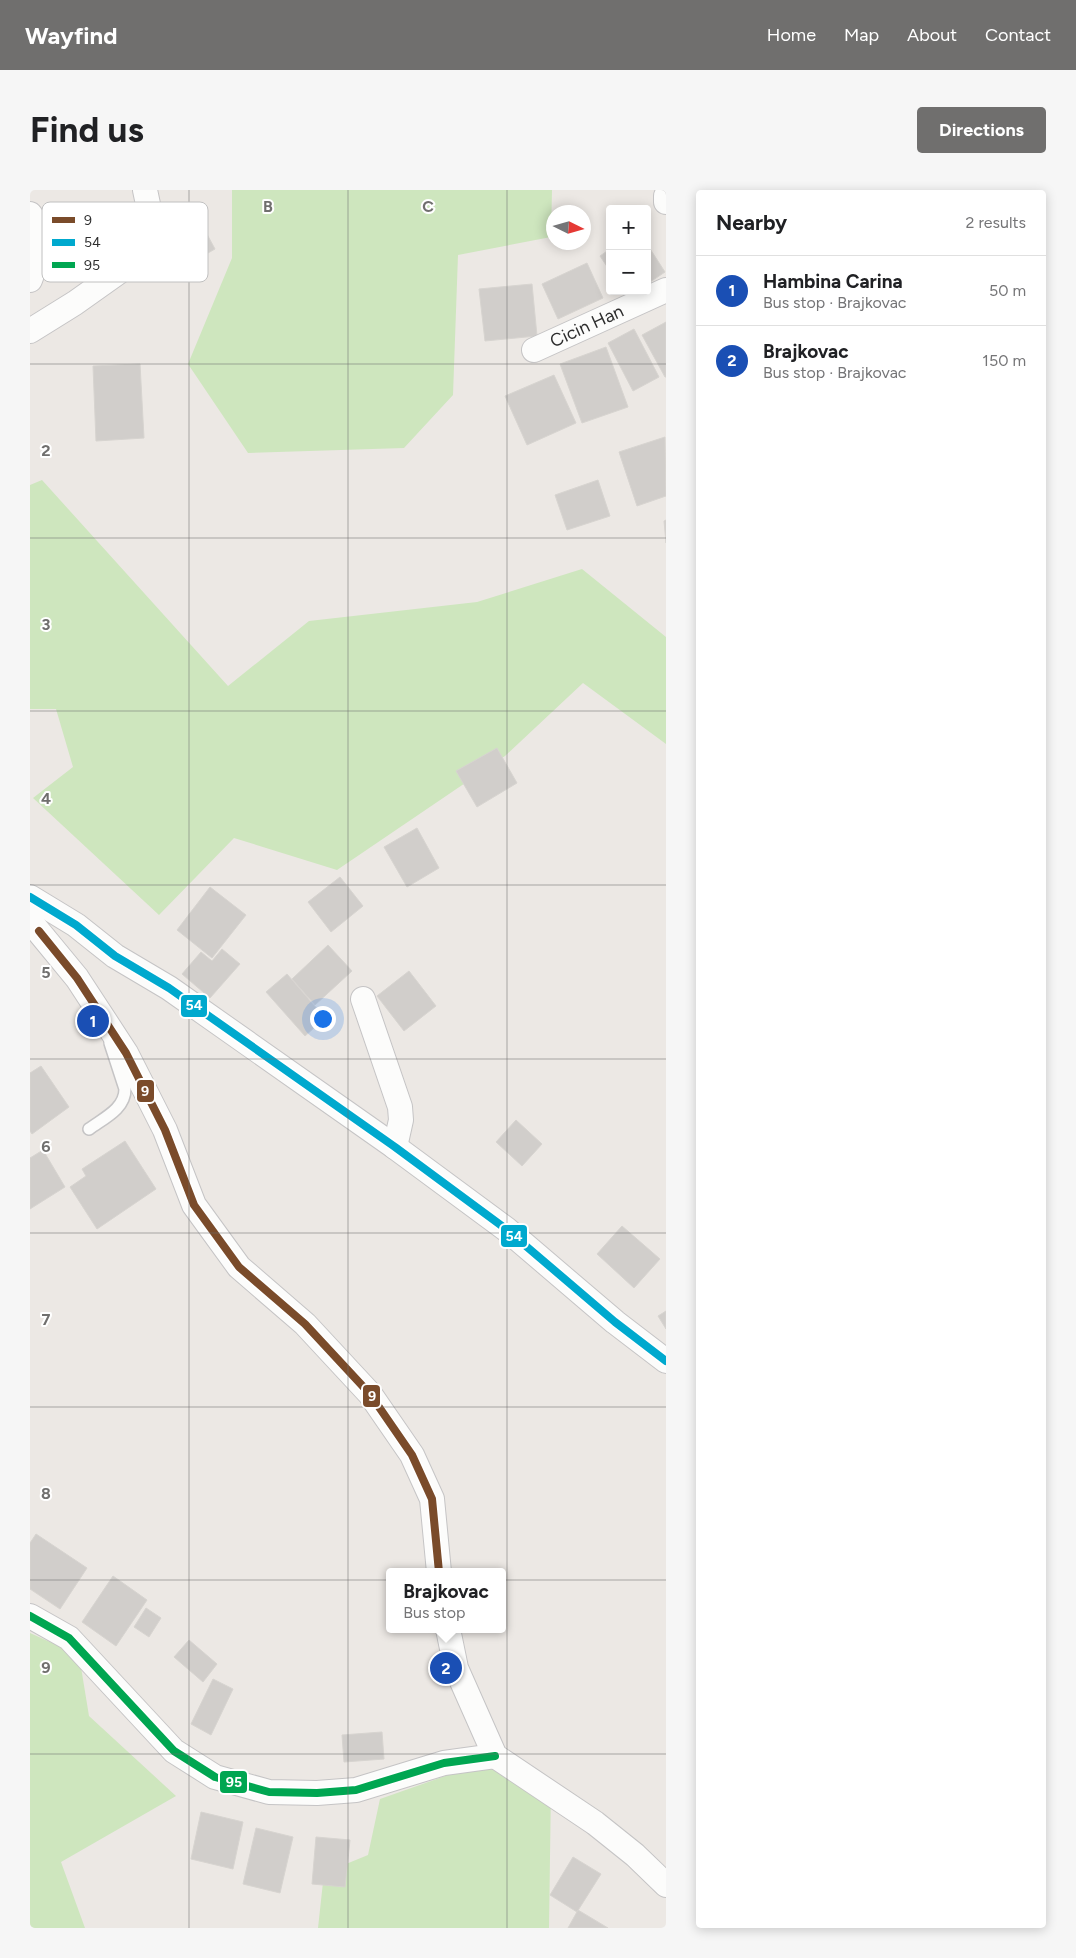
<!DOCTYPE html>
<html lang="en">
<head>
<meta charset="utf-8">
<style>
	:root { --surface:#fff; --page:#f6f6f6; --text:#202124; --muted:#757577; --line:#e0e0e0; --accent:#706f6e }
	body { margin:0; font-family:Figtree,sans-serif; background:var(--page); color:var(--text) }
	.controls { position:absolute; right:15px; top:15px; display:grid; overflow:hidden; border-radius:5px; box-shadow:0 2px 12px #0003 }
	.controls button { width:45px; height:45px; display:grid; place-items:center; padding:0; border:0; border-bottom:1px solid var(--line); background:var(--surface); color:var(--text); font:25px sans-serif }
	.compass { position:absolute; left:516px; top:15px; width:45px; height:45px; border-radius:50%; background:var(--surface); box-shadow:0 2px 12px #0003; rotate:95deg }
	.you { position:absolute; left:292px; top:828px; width:18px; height:18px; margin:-12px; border:4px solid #fff; border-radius:50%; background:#1a73e8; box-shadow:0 0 0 8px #1a73e833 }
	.badge { display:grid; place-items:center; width:32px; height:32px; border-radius:50%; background:var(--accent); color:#fff; font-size:16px; font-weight:700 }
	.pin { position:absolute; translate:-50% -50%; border:2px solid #fff; box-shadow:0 1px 5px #0006 }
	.popup { position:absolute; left:356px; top:1378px; width:120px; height:65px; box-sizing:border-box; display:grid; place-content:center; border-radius:5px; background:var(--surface); filter:drop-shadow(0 1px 4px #0005); font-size:16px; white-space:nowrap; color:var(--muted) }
	.popup b { font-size:19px; color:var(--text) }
	.popup::after { content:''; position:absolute; left:50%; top:100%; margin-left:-10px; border:10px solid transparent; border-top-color:var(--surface) }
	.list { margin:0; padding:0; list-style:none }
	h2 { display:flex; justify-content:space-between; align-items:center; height:65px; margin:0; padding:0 20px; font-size:21px }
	h2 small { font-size:16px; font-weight:400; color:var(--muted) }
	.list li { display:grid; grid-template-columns:32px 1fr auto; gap:15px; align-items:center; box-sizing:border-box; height:70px; padding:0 20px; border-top:1px solid var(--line) }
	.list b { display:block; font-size:19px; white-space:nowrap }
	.list p { margin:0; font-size:16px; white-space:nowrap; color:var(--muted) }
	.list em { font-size:16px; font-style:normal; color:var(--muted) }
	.map { position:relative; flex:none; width:636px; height:1738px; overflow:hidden; border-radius:5px }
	header { display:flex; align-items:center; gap:30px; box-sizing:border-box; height:70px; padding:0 25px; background:var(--accent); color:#fff }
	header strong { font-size:24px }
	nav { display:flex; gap:28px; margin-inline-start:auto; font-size:18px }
	.intro { display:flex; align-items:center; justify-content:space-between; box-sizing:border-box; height:120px; padding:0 30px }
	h1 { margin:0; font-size:35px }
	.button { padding:12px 22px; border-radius:5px; background:var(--accent); color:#fff; font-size:18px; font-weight:700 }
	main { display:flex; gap:30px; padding:0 30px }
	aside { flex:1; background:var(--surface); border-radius:5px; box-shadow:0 2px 12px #0003 }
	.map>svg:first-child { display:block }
	.green { fill:#cee6be }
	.building { fill:#d1cecb; stroke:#d7d4d0 }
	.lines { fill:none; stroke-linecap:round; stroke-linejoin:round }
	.service-casing { stroke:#c5c4c5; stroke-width:14 }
	.minor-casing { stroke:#c5c4c5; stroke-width:26 }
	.service { stroke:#fcfcfb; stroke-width:11 }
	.minor { stroke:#fcfcfb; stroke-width:24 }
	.bus-1-casing { stroke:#fff; stroke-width:11 }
	.bus-2-casing { stroke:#fff; stroke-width:11 }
	.bus-3-casing { stroke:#fff; stroke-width:11 }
	.bus-1 { stroke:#7a4b2a; stroke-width:8 }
	.bus-2 { stroke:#00a9ce; stroke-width:8 }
	.bus-3 { stroke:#00a651; stroke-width:8 }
	.grid { fill:none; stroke:#706f6e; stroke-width:1; stroke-opacity:0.55 }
	.labels { text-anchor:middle; stroke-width:4; stroke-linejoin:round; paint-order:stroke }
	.street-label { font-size:18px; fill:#2e2e2e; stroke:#fff }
	.key { fill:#fff; stroke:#c0c0c0; stroke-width:1 }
	.key-label { font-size:14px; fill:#2e2e2e }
	.grid-label { font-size:16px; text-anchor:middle; font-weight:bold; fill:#706f6e; stroke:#fff; stroke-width:4; stroke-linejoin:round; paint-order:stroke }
	.line-badge { stroke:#fff; stroke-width:2 }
	.badge-label { font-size:14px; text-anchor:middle; font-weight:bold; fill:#fff }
</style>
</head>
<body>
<header>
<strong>Wayfind</strong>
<nav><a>Home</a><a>Map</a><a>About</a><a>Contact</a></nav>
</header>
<div class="intro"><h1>Find us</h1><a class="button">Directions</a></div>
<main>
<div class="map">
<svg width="636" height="1738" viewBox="0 0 636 1738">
	<rect width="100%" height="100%" fill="#ece8e4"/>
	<g class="green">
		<path d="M202,0h320l-1,47 -93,18 -5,140 -49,53 -156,5 -60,-89 44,-106z"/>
		<path d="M12,290l186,206 81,-65 168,-19 105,-33 84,68v107l-83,-61 -78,73 -168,114 -103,-32 -75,77 -126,-117 40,-31 -17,-58h-26v-224z"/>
		<path d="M0,1443l49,22 10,61 87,80 -115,66 24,66h-55z"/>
		<path d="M455,1572l66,25 -2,141h-231l6,-55 44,-18 12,-56z"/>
	</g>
	<g class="building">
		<path d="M165,22l20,37 -35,20 -20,-37z"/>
		<path d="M617,54l18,28 -18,12z"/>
		<path d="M580,59v22l-10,-15z"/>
		<path d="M557,73l16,35 -45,21 -16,-35z"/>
		<path d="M502,94l5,52 -52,5 -6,-52z"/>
		<path d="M592,101h13l-9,6z"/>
		<path d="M636,132v55h-1l-23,-42z"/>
		<path d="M604,139l25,48 -26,14 -25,-48z"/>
		<path d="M576,157l22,60 -46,16 -22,-59z"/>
		<path d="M110,174l4,74 -48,3 -3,-75z"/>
		<path d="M524,185l22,48 -49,22 -22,-49z"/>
		<path d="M635,247l1,59 -29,10 -18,-54z"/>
		<path d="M568,290l12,36 -43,14 -12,-35z"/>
		<path d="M636,330v23l-2,-22z"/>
		<path d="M467,558l20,35 -40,24 -21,-36z"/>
		<path d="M387,638l22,40 -32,19 -23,-40z"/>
		<path d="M310,687l23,29 -32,26 -23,-30z"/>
		<path d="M180,697l36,28 -34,43 -35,-28z"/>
		<path d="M298,755l24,26 -37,34 -23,-26z"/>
		<path d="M192,759l18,15 -30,34 -28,-24 19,-22 11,9z"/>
		<path d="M379,781l27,35 -32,25 -27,-35z"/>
		<path d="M257,784l38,44 -20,18 -39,-44z"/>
		<path d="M11,876l28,41 -37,27 -2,-3v-58z"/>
		<path d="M486,930l26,24 -20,22 -26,-24z"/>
		<path d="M95,951l31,48 -59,40 -27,-42 16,-11 -4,-7z"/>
		<path d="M13,960l22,37 -35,22v-51z"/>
		<path d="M592,1036l38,33 -26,29 -37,-34z"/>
		<path d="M636,1121v18l-8,-13z"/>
		<path d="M6,1344l51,34 -27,41 -30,-20v-46z"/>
		<path d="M83,1386l34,24 -31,46 -34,-24z"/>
		<path d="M116,1418l15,10 -12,19 -15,-10z"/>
		<path d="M159,1450l28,24 -14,18 -29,-25z"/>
		<path d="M183,1489l20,10 -22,46 -20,-11z"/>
		<path d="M352,1542l2,27 -40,3 -2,-27z"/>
		<path d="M171,1622l42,10 -10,47 -42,-10z"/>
		<path d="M226,1638l37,9 -13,56 -37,-9z"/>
		<path d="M286,1647l34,3 -5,47 -33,-3z"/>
		<path d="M543,1667l28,17 -24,38 -27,-17z"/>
		<path d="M548,1720l30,18h-40z"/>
	</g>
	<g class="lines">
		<g class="service-casing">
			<path id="service" d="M59,939c15,-11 36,-20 36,-40l-15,-46"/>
		</g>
		<g class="minor-casing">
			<g id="minor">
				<path d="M636,6v6"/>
				<path d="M0,24l9,13 1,26 -10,27"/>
				<path d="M0,141l45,-28 62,-44 11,-20 1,-30 -4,-19"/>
				<path id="s1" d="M504,160l132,-60"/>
				<path d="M0,707l46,28 39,31 54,32 226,159 111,82 109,93 51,39"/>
				<path d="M0,731l47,57 49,75 39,77 29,75 45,62 66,57 65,70 42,61 20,44 7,73"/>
				<path d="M333,809l37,108 1,13 -6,27"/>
				<path d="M0,1426l39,22 105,113 41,26 54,15 48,1 39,-3 88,-27 51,-7"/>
				<path d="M418,1439l8,39 39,88 100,67 40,32 31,30"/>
			</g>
		</g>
		<use href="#service" class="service"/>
		<use href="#minor" class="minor"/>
		<g class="bus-1-casing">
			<path id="bus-1" d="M9,741l38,47 49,75 39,77 29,75 45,62 66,57 65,70 42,61 20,44 7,73"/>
		</g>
		<g class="bus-2-casing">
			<path id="bus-2" d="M0,707l46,28 39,31 54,32 226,159 111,82 109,93 51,39"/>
		</g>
		<g class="bus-3-casing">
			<path id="bus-3" d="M0,1426l39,22 105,113 41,26 54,15 48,1 39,-3 88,-27 51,-7"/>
		</g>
		<use href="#bus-1" class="bus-1"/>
		<use href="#bus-2" class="bus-2"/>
		<use href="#bus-3" class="bus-3"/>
	</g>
	<path class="grid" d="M159,0v1738M318,0v1738M477,0v1738M0,174h636M0,348h636M0,521h636M0,695h636M0,869h636M0,1043h636M0,1217h636M0,1390h636M0,1564h636"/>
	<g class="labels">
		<g class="street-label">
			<text dy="6" stroke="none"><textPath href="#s1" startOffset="58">Cicin Han</textPath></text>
		</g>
	</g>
	<rect x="12" y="12" width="166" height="80" rx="8" class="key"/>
	<rect x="22" y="27" width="23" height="6" fill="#7a4b2a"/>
	<rect x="22" y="49" width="23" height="7" fill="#00a9ce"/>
	<rect x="22" y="72" width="23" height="6" fill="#00a651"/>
	<g class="key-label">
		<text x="54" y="35">9</text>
		<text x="54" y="57">54</text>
		<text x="54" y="80">95</text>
	</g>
	<g class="grid-label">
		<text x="238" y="22">B</text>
		<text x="398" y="22">C</text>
		<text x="16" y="266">2</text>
		<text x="16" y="440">3</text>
		<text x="16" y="614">4</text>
		<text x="16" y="788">5</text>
		<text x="16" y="962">6</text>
		<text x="16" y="1135">7</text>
		<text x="16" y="1309">8</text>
		<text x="16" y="1483">9</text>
	</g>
	<g class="line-badge">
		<rect x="150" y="804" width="28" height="24" rx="5" fill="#00a9ce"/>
		<rect x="106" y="889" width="19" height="24" rx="5" fill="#7a4b2a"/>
		<rect x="470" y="1034" width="28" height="24" rx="5" fill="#00a9ce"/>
		<rect x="332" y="1194" width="19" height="24" rx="5" fill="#7a4b2a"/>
		<rect x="189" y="1580" width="29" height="24" rx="5" fill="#00a651"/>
	</g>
	<g class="badge-label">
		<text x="164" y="820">54</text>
		<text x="115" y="906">9</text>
		<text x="484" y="1051">54</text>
		<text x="342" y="1211">9</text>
		<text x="204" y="1597">95</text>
	</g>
</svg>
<div class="controls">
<button>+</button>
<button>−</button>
</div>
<svg class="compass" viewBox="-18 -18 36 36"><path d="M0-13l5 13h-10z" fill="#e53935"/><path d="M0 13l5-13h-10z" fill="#757577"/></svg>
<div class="you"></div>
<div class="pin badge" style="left:63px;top:831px;background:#1a4fb4">1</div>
<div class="pin badge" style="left:416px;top:1478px;background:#1a4fb4">2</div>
<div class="popup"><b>Brajkovac</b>Bus stop</div>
</div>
<aside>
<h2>Nearby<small>2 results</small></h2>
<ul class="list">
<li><span class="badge" style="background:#1a4fb4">1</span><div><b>Hambina Carina</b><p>Bus stop · Brajkovac</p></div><em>50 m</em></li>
<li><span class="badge" style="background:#1a4fb4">2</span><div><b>Brajkovac</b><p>Bus stop · Brajkovac</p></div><em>150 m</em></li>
</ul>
</aside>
</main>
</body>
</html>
